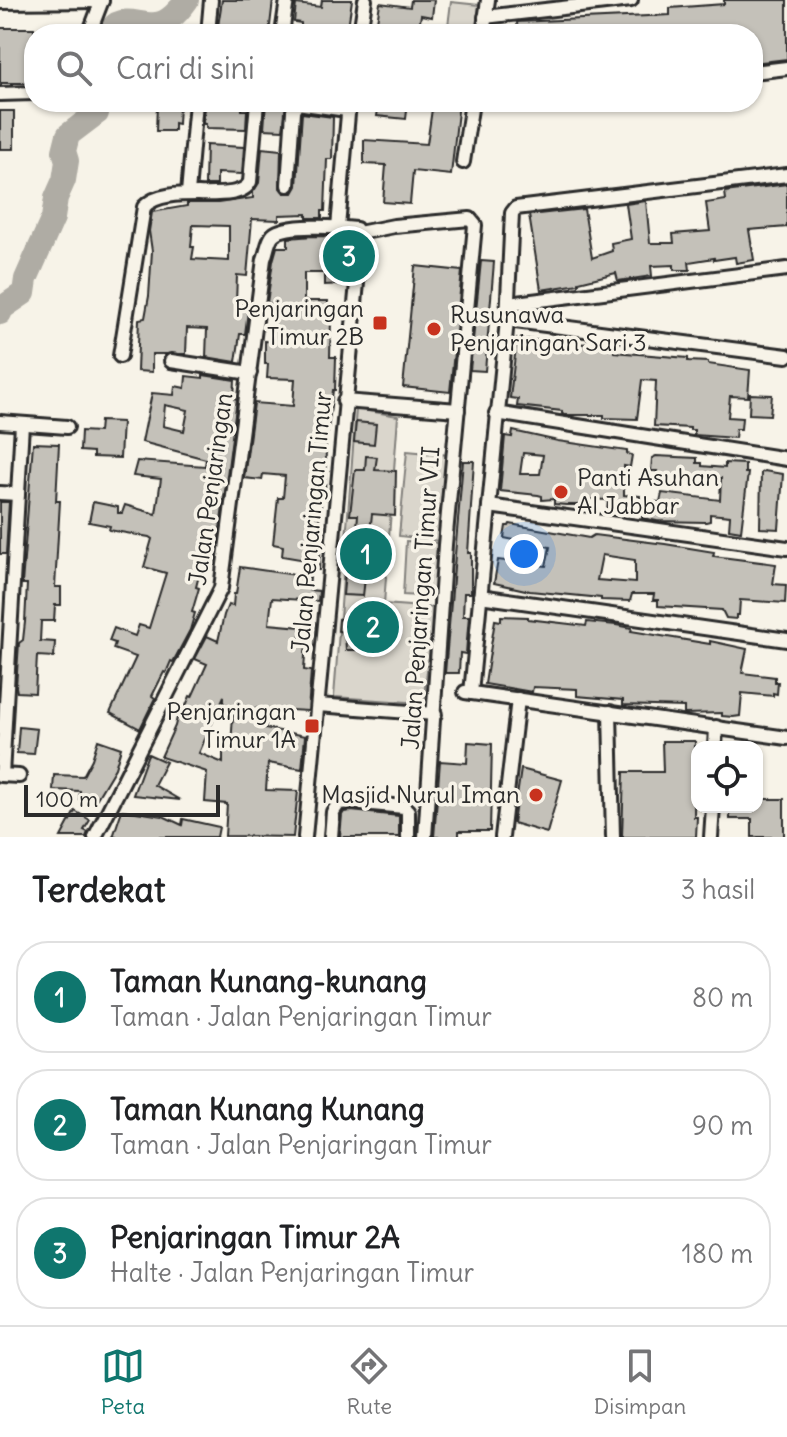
<!DOCTYPE html>
<html lang="id">
<head>
<meta charset="utf-8">
<style>
	:root { --surface:#fff; --page:#f6f6f6; --text:#202124; --muted:#757577; --line:#e0e0e0; --accent:#0f766e }
	body { margin:0; font-family:Delius,sans-serif; background:var(--page); color:var(--text) }
	.controls { position:absolute; right:24px; bottom:24px; display:grid; overflow:hidden; border-radius:16px; box-shadow:0 2px 6px #0004 }
	.controls button { width:72px; height:72px; display:grid; place-items:center; padding:0; border:0; border-bottom:2px solid var(--line); background:var(--surface); color:var(--text); font:40px sans-serif }
	.scale { position:absolute; left:24px; bottom:20px; width:196px; box-sizing:border-box; padding-left:8px; border:4px solid #2b2b2b; border-top:0; font-size:22px; line-height:28px; white-space:nowrap; color:#2b2b2b; -webkit-text-stroke:6px #f7f3e8; paint-order:stroke }
	.you { position:absolute; left:524px; top:554px; width:28px; height:28px; margin:-20px; border:6px solid #fff; border-radius:50%; background:#1a73e8; box-shadow:0 0 0 12px #1a73e833 }
	.badge { display:grid; place-items:center; width:52px; height:52px; border-radius:50%; background:var(--accent); color:#fff; font-size:26px; font-weight:700 }
	.pin { position:absolute; translate:-50% -50%; border:4px solid #fff; box-shadow:0 2px 8px #0006 }
	.list { margin:0; padding:0; list-style:none }
	h2 { display:flex; justify-content:space-between; align-items:center; height:104px; margin:0; padding:0 32px; font-size:34px }
	h2 small { font-size:26px; font-weight:400; color:var(--muted) }
	.list li { display:grid; grid-template-columns:52px 1fr auto; gap:24px; align-items:center; box-sizing:border-box; height:112px; margin:0 16px 16px; padding:0 16px; border:2px solid var(--line); border-radius:32px }
	.list b { display:block; font-size:30px; white-space:nowrap }
	.list p { margin:0; font-size:26px; white-space:nowrap; color:var(--muted) }
	.list em { font-size:26px; font-style:normal; color:var(--muted) }
	.icon { flex:none; width:44px; height:44px; fill:none; stroke:currentColor; stroke-width:2; stroke-linecap:round; stroke-linejoin:round }
	.map { position:relative; flex:none; width:787px; height:837px; overflow:hidden }
	.search { position:absolute; background:var(--surface); box-shadow:0 2px 6px #0004; left:24px; right:24px; top:24px; height:88px; display:flex; align-items:center; gap:20px; box-sizing:border-box; padding:0 28px; border-radius:32px; color:var(--muted); font-size:30px }
	.sheet { height:488px; background:var(--surface) }
	nav { display:flex; justify-content:space-around; align-items:center; box-sizing:border-box; height:112px; border-top:2px solid var(--line); background:var(--surface); font-size:22px; color:var(--muted) }
	nav a { display:grid; justify-items:center; gap:4px }
	nav .on { color:var(--accent) }
	.map>svg:first-child { display:block }
	.green { fill:#dad6cc; stroke:#82807c; stroke-width:2 }
	.lines { fill:none; stroke-linecap:round; stroke-linejoin:round }
	.river { stroke:#afaca4; stroke-width:24 }
	.building { fill:#c4c1b9; stroke:#2b2b2b; stroke-width:2; fill-rule:evenodd }
	.street-casing { stroke:#2b2b2b; stroke-width:18 }
	.street { stroke:#f7f3e8; stroke-width:12 }
	.poi-dot { fill:#c8321e; stroke:#f7f3e8; stroke-width:3 }
	.labels { text-anchor:middle; stroke-width:7; stroke-linejoin:round; paint-order:stroke }
	.poi-label { font-size:24px; fill:#2b2b2b; stroke:#f7f3e8; text-anchor:end }
	.street-label { font-size:24px; fill:#2b2b2b; stroke:#f7f3e8 }
</style>
</head>
<body>
<div class="map">
<svg width="787" height="837" viewBox="0 0 787 837">
	<rect width="100%" height="100%" fill="#f7f3e8"/>
	<filter id="ink" filterUnits="userSpaceOnUse"><feTurbulence type="fractalNoise" baseFrequency=".0125" numOctaves="2"/><feDisplacementMap in="SourceGraphic" scale="16" xChannelSelector="R" yChannelSelector="G"/><feConvolveMatrix kernelMatrix="1 2 1 2 8 2 1 2 1" color-interpolation-filters="sRGB"/></filter>
	<g filter="url(#ink)">
		<g class="green">
			<path d="M451,2l28,3 -3,29h-29z"/>
			<path d="M356,409l42,7 -14,188 51,4 -12,95 -89,-6z"/>
			<path d="M407,451l42,4 -10,86 -40,-5z"/>
			<path d="M406,541l33,2 -3,54 -33,-2z"/>
		</g>
		<g class="lines">
			<g class="river">
				<path d="M108,34c11,-22 30,-8 48,-10 12,-1 24,-14 31,-24"/>
				<path d="M0,313l2,-5 22,-15 2,-14 27,-61 3,-20 8,-18 3,-19 -3,-10 4,-16 29,-22 2,-11"/>
			</g>
		</g>
		<g class="building">
			<path d="M222,0h51l-4,34 -52,-1z"/>
			<path d="M322,0h30l-5,34 -46,-3v-8l-7,-1 2,-18 25,3z"/>
			<path d="M411,0h23l-2,17 -11,-2 -3,19h-43l5,-31 30,4z"/>
			<path d="M724,0h63v59l-34,4v-29h-235l-1,-12 153,-7v-7l54,-4z"/>
			<path d="M0,28h34v18l-6,3v34h-28z"/>
			<path d="M212,102h30v8h5l-1,19 -40,-1v-4h-3l2,-16h7z"/>
			<path d="M266,102h21l-4,28 -19,-1z"/>
			<path d="M379,102h29l-2,17 -29,-3z"/>
			<path d="M433,102h26l-8,73 -38,-4 -3,33 -27,-2 3,-37 -22,-1v-24l63,4z"/>
			<path d="M157,105h22l-1,19 -4,-1v8h-18z"/>
			<rect x="0" y="111" width="14" height="38"/>
			<path d="M302,113l31,4 -1,42h-5l-2,52h-3v7h-15v-4l-28,1v5l-27,-1 -5,57 -10,-1 -1,28h13l-4,31h-5l-4,28 -30,-5 1,-28 -20,-1 -1,26h-34v18l-15,-1 2,-52 6,-1 4,-22 3,-45 -3,-20 3,-19 35,-6v-3h31l35,-5v-7l6,-8 3,-35 19,2 -1,38 4,5h9l4,-7zM193,225l36,1v35l-37,-2 2,-12h-3z"/>
			<path d="M206,145l38,2 -2,27 -25,-1v12h-12z"/>
			<path d="M787,184v43l-38,3 5,30 -18,3 -1,-6 -21,3v-2l-25,4 1,8h-16v-5l-23,1 1,10 -34,5 -2,-8 -37,9v2l-38,6 -12,-75 55,-6 8,49 20,-7 -1,-8 20,-4 -5,-35 20,-3 4,42h24l-1,-9 37,-3 -4,-28 20,-3 -1,-8z"/>
			<path d="M313,236l36,1v19h-5v28l-20,1v-12h-20v28h24l-1,18h4l-1,38h6l-1,33h-2l-7,55 -1,54h-3l-8,53 6,1 -1,17 -15,-1 2,-9 -24,-4 1,-10 -10,-2 5,-46h5l2,-22 -22,-2 -1,6 -18,-2 10,-75 39,3 2,-27 -28,-1 1,-14h-3v-23l9,1v-38l-7,-1 6,-42 4,-14h11v-9z"/>
			<path d="M481,261l13,1 -9,109 -15,-1z"/>
			<path d="M415,266l47,5 -12,121 -47,-5z"/>
			<path d="M517,338l51,6 45,-1 1,9 74,6v3l20,1v2l42,6 -2,27 -18,-1 -2,21 14,1 -1,11h-5l-1,9 -41,-3v-5h-4v-2l-36,-2 2,-45 -14,-1 -5,39 -33,-1v-3h-38l-4,-1v-3l-45,-5 1,-7 -8,-1z"/>
			<path d="M203,375l32,5 -1,18 3,1 -21,161 -13,-1 -7,28 3,1 -7,24 3,1 -5,17 -17,32 -2,-1 -5,12 -2,-1 -12,24 3,2 -15,31 -30,-16 26,-56 -23,-8 2,-6 -6,-2 5,-13 21,8 4,-11 10,3 17,-55 -22,-6 8,-28 -3,-2 -40,-7 1,-4 -21,-4 4,-20 25,5v6h4l3,-8 31,9 5,-35 -28,-3 4,-15 68,5 1,-7 -64,-17 10,-49 22,2 1,-9 10,2 1,-12 17,2zM165,405l23,5 -4,21 -21,-5z"/>
			<path d="M750,394l22,1 -2,20 -21,-1z"/>
			<path d="M100,421l22,1 -2,36 -27,-1v-5l-13,-1 1,-20 18,1z"/>
			<path d="M356,422l20,2 -2,20 -20,-2z"/>
			<path d="M513,431l45,10 69,10v3l5,1 -2,12 -6,-1v29l16,1v5l20,1 2,-9 58,7 1,-22 -65,-1 1,-6h-6l1,-13 4,-2 41,2v5h5v3l23,2v-5l20,1v9h3l-7,58 -12,-2 1,-13 -20,-2v7l-4,1 -49,-1 -15,-3v-5l-35,-2 1,-11 -22,-1v6h-20l-12,-1v-5l-12,1v-4l-4,-1 -38,-4 5,-55 7,1zM523,453l20,2 -3,19h-20z"/>
			<path d="M33,443l26,1 -3,57h4l-5,86h6v18h-6l-1,16h-13l-1,20 15,1 -1,15 -17,-1 -2,37 -18,-1 -1,-5 3,-44 4,-3 2,-18 2,-38h-5z"/>
			<path d="M366,456l11,1 -2,13 21,1 -1,45 -23,-2 -9,82 -20,-1 4,-46 8,1 3,-35h-8l5,-45h10z"/>
			<path d="M463,461h11l-6,92h3v40h-7l-1,23h6l-1,11 -2,27 -6,-1 -1,20h-14z"/>
			<path d="M764,471l19,3 -4,55 -19,-1 1,-55z"/>
			<path d="M0,502h9l-3,52h-6z"/>
			<path d="M510,524l79,14 5,-3 71,9 49,8 -1,4 63,8 -3,20 13,1 -1,18 -45,-3 -1,15h-3v4l-10,-1 -4,-8 -64,-4v-6h-5l1,-6h-22l-2,7 -29,-1v-2l-71,-7 -36,-8 4,-23 48,6 4,-19 -46,-9 2,-12h3zM602,555l33,5v23l-38,-3z"/>
			<path d="M240,567l70,10 -1,13 10,1 -1,10 -46,-3 -3,26 32,3 -2,14 7,1 -2,28 7,1 -3,40 -56,-3 17,6 -4,14 40,8 -3,33 -34,-6 -2,27 32,1 -5,46 -68,-1 2,-32 -22,-2 2,-30 -46,-15 14,-31 5,-21 5,3 5,-12 2,1 15,-33 -12,-5 12,-23 11,5 6,-26 4,-10 5,1 1,-12h2zM224,696v18l9,1 -2,32h-8v16l-24,-10z"/>
			<path d="M501,616l27,1v2l58,7 1,-4 29,3 16,3 -1,3 79,13v-3l37,8 -5,24 33,4v5h3l-1,12 -4,-1v3l-31,-3 -2,23 -7,1 -11,-1v-3l-38,1v-7l-61,-2v-5l-46,-4v-7l-44,-2 -1,5 -47,-8 10,-64 6,1z"/>
			<path d="M339,619l24,2 -1,12h-6v17h-10l-1,-18 -7,-1z"/>
			<path d="M19,727l18,2 -3,25 -17,-1z"/>
			<path d="M98,740l23,8 -6,20 -21,35 -15,-4 1,-8 -27,-1 1,-15 29,1 9,-17z"/>
			<path d="M662,741h33l-1,76h3l-1,20h-74l2,-65h39z"/>
			<path d="M468,742l24,2 -2,87h-31v6h-25l6,-76 27,2z"/>
			<path d="M148,754l18,8 -12,23 26,15 -47,-5z"/>
			<path d="M521,769l41,11 -15,53 -34,-10z"/>
			<path d="M757,799h27v38h-32v-18h-22v-12h27z"/>
			<path d="M122,810l41,6 19,9 1,-6 36,8 -2,10h-104z"/>
			<path d="M75,811l15,9 -6,10 4,2 -2,5h-25z"/>
			<path d="M351,811l48,5v21h-59l2,-22 2,-3z"/>
		</g>
		<g class="lines">
			<g class="street-casing">
				<g id="street">
					<path d="M0,2l102,-1"/>
					<path d="M485,17l146,-17"/>
					<path d="M89,34l13,-34"/>
					<path d="M208,34l3,-34"/>
					<path d="M282,34l5,-34"/>
					<path d="M360,34l5,-34"/>
					<path d="M483,34l5,-34"/>
					<path d="M753,72l34,-4"/>
					<path d="M0,94l34,-1"/>
					<path d="M463,162l9,-60"/>
					<path d="M288,185l5,-74 4,-8 50,7"/>
					<path d="M188,193l8,-91"/>
					<path d="M338,227l11,-124"/>
					<path d="M359,233l35,-7 76,-7 5,6 -30,320 -20,292"/>
					<path d="M508,304l279,-35"/>
					<path d="M507,320l280,36"/>
					<path d="M120,356l24,-149c23,-26 94,0 106,-25l7,-80"/>
					<path d="M171,361l79,12"/>
					<path d="M344,401l114,9"/>
					<path d="M496,413l291,46"/>
					<path d="M0,422l67,5"/>
					<path d="M0,493l18,1"/>
					<path d="M489,506l298,42"/>
					<path d="M480,596l307,44"/>
					<path d="M465,692l322,46"/>
					<path d="M471,693l36,-373 5,-107 4,-5 271,-33"/>
					<path d="M318,705l117,9"/>
					<path d="M610,712l3,125"/>
					<path d="M715,747l1,-20"/>
					<path d="M0,775l19,1"/>
					<path d="M2,775l20,-351"/>
					<path d="M95,837l126,-249 43,-329c3,-7 4,-19 9,-24 12,-12 66,-8 83,-6l5,11 -56,597"/>
					<path d="M331,837l2,-25 6,-9 12,-1 53,5 4,4v26"/>
					<path d="M502,837l16,-138"/>
					<path d="M711,837l2,-30"/>
				</g>
			</g>
			<use href="#street" class="street"/>
		</g>
	</g>
	<g class="poi-dot">
		<rect x="372" y="315" width="16" height="16" rx="4"/>
		<circle cx="434" cy="329" r="8"/>
		<circle cx="561" cy="492" r="8"/>
		<rect x="304" y="718" width="16" height="16" rx="4"/>
		<circle cx="536" cy="795" r="8"/>
	</g>
	<g class="labels">
		<g class="poi-label">
			<text x="364" y="317">Penjaringan<tspan x="364" dy="28">Timur 2B</tspan></text>
			<text x="450" y="323" text-anchor="start">Rusunawa<tspan x="450" dy="28">Penjaringan Sari 3</tspan></text>
			<text x="577" y="486" text-anchor="start">Panti Asuhan<tspan x="577" dy="28">Al Jabbar</tspan></text>
			<text x="296" y="720">Penjaringan<tspan x="296" dy="28">Timur 1A</tspan></text>
			<text x="520" y="803">Masjid Nurul Iman</text>
		</g>
		<g class="street-label">
			<text transform="translate(211 489) rotate(-82)" y="8">Jalan Penjaringan</text>
			<text transform="translate(312 522) rotate(-85)" y="8">Jalan Penjaringan Timur</text>
			<text transform="translate(421 598) rotate(-86)" y="8">Jalan Penjaringan Timur VII</text>
		</g>
	</g>
</svg>
<div class="controls">
<button><svg class="icon" aria-label="locate" viewBox="0 0 24 24"><circle cx="12" cy="12" r="6"/><path d="M12 2v4M12 18v4M2 12h4M18 12h4"/></svg></button>
</div>
<div class="scale">100 m</div>
<div class="you"></div>
<div class="pin badge" style="left:366px;top:554px">1</div>
<div class="pin badge" style="left:373px;top:627px">2</div>
<div class="pin badge" style="left:349px;top:256px">3</div>
<div class="search"><svg class="icon" aria-label="search" viewBox="0 0 24 24"><circle cx="10" cy="10" r="6"/><path d="M15 15l6 6"/></svg>Cari di sini</div>
</div>
<section class="sheet">
<h2>Terdekat<small>3 hasil</small></h2>
<ul class="list">
<li><span class="badge">1</span><div><b>Taman Kunang-kunang</b><p>Taman · Jalan Penjaringan Timur</p></div><em>80 m</em></li>
<li><span class="badge">2</span><div><b>Taman Kunang Kunang</b><p>Taman · Jalan Penjaringan Timur</p></div><em>90 m</em></li>
<li><span class="badge">3</span><div><b>Penjaringan Timur 2A</b><p>Halte · Jalan Penjaringan Timur</p></div><em>180 m</em></li>
</ul>
</section>
<nav>
<a class="on"><svg class="icon" aria-label="map" viewBox="0 0 24 24"><path d="M3 6l6-2 6 2 6-2v14l-6 2-6-2-6 2zM9 4v14M15 6v14"/></svg>Peta</a>
<a><svg class="icon" aria-label="directions" viewBox="0 0 24 24"><path d="M12 3l9 9-9 9-9-9zM9 14v-3h6M13 9l2 2-2 2"/></svg>Rute</a>
<a><svg class="icon" aria-label="saved" viewBox="0 0 24 24"><path d="M7 4h10v16l-5-4-5 4z"/></svg>Disimpan</a>
</nav>
</body>
</html>
